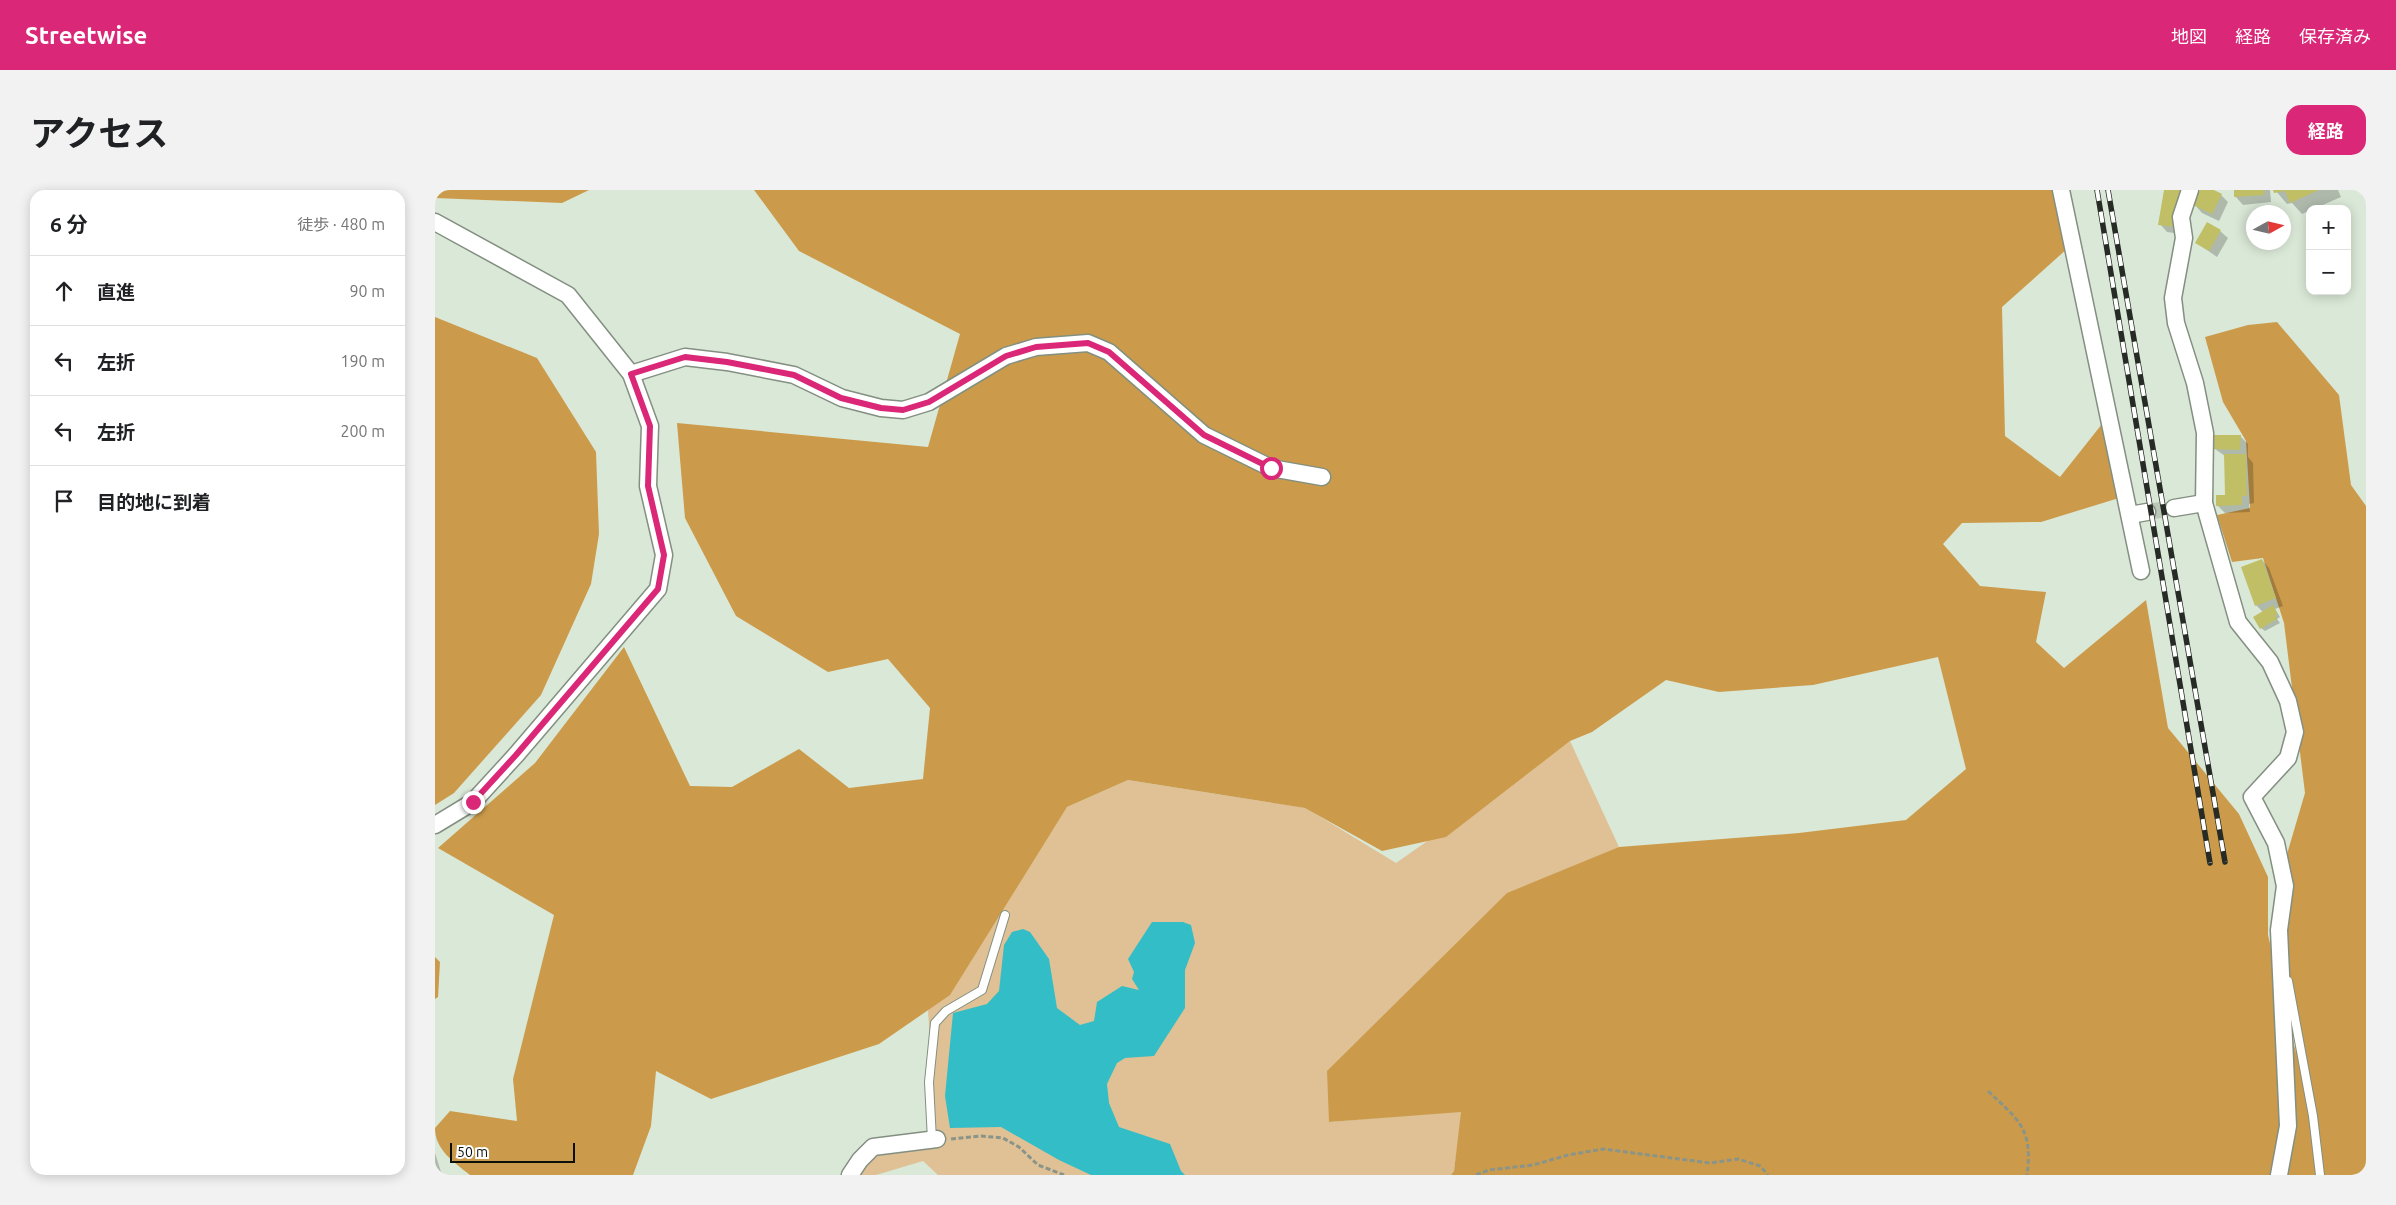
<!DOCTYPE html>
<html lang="ja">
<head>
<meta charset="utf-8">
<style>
	:root { --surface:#fff; --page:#f2f2f2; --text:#202124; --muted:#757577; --line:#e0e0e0; --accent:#db2777 }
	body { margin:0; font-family:Ubuntu,"Noto Sans JP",sans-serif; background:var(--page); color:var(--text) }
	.controls { position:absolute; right:15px; top:15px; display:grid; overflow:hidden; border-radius:10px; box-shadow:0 2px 12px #0003 }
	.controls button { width:45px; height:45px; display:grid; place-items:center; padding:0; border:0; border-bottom:1px solid var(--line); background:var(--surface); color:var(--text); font:25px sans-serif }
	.compass { position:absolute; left:1811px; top:15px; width:45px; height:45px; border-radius:50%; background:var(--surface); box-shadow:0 2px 12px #0003; rotate:82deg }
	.scale { position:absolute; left:15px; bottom:12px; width:125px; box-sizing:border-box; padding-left:5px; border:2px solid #0c100b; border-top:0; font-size:14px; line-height:18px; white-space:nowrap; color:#0c100b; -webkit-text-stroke:4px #fff; paint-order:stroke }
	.stop { position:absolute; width:15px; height:15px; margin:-11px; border:4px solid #db2777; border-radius:50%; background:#fff }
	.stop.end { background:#db2777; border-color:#fff; box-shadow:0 1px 5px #0008 }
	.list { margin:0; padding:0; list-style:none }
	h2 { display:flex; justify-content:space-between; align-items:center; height:65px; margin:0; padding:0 20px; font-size:21px }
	h2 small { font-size:16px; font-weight:400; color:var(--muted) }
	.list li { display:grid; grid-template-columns:32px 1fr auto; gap:15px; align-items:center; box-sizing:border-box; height:70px; padding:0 20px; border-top:1px solid var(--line) }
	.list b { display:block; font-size:19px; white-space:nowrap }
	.list em { font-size:16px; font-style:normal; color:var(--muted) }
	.icon { flex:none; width:28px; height:28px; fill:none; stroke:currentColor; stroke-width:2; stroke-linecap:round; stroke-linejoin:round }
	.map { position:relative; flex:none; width:1931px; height:985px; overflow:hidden; border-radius:15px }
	header { display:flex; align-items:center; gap:30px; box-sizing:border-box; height:70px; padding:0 25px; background:var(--accent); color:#fff }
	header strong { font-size:24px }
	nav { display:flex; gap:28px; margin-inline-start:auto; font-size:18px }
	.intro { display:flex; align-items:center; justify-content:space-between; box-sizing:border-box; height:120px; padding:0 30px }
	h1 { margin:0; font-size:35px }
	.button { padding:12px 22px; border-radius:15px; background:var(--accent); color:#fff; font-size:18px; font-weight:700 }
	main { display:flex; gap:30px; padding:0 30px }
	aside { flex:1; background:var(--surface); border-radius:15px; box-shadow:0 2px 12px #0003 }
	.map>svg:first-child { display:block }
	.green { fill:#dfc195 }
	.forest { fill:#cb9b4b }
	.water { fill:#33bdc7 }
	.shadow { fill:#0003 }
	.building { fill:#c0bf65 }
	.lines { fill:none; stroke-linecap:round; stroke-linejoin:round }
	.minor-tunnel { stroke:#bbc8b8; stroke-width:16; stroke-dasharray:16 8; stroke-linecap:butt }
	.service-casing { stroke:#838f80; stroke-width:10 }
	.minor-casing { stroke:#838f80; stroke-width:19 }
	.path { stroke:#8a9488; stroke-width:3; stroke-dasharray:5 2.5; stroke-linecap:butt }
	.service { stroke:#fff; stroke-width:8 }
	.minor { stroke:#fff; stroke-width:16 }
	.rail-casing { stroke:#262b25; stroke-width:5.5 }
	.rail { stroke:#fff; stroke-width:4; stroke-dasharray:11; stroke-linecap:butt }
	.route { stroke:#db2777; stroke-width:6 }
</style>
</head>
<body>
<header>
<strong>Streetwise</strong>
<nav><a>地図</a><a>経路</a><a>保存済み</a></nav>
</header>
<div class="intro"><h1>アクセス</h1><a class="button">経路</a></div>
<main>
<aside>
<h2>6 分<small>徒歩 · 480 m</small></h2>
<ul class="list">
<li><svg class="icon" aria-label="ahead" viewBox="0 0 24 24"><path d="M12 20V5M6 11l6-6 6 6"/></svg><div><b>直進</b></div><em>90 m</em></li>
<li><svg class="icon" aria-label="left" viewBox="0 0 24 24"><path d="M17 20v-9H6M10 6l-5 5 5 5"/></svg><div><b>左折</b></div><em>190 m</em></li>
<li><svg class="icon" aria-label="left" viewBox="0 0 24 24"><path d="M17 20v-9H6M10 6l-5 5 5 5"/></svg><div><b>左折</b></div><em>200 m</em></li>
<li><svg class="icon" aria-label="arrive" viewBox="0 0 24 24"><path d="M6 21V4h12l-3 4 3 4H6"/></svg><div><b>目的地に到着</b></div></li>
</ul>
</aside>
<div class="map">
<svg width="1931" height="985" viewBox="0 0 1931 985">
	<rect width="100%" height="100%" fill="#dae8d7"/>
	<path class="green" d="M1135,551l49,106 -137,71 -153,204 133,-11 -8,60 -3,4h-513l-15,-14 -47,14h-32l25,-25 68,-11 -9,-128 139,-204 61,-27 178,28 90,55z"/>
	<g class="forest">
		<path d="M0,0h154l-27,13 -127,-5z"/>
		<path d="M319,0h1301l13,58 -66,59 3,129 55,41 42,-53 17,74 -78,24 -79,1 -19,21 37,42 66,6 -10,50 28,26 82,-68 22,128 71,86 29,63v58l28,118 -13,-103 -1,-79 23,-78 -21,-170 -21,-65 -31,4 -15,-47 33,-7 -4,-67 -23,-39 -18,-65 43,-12 29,-3 62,73 12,90 15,21v669h-915l3,-4 7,-59 -132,10 -2,-51 180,-178 112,-46 180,-14 107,-13 60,-51 -28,-112 -125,28 -94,7 -53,-12 -74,52 -22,9 -124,96 -64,14 -77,-43 -177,-28 -61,27 -117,188 -71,49 -168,55 -55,-28 -5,55 -18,49h-163c-16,-13 -35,-25 -35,-47l15,-17 67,10 -4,-42 41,-164 -116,-67 97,-85 89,-116 66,139 42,1 67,-38 50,39 74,-9 7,-71 -42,-49 -60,13 -92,-56 -51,-98 -8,-95 251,24 32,-113 -161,-83z"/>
		<path d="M0,127l102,41 59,94 3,82 -8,50 -50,111 -87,98 -19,12z"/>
		<path d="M0,767l5,5 -2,35 -3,2z"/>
	</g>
	<path class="water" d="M717,732h31l8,3 4,18 -10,27v38l-31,48 -29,2 -8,5 -10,21 2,19 10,24 51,17 11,27 4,4h-94l-32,-15 -58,-33 -51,1 -5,-32 8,-83 34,-9 12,-13 5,-46 8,-13 11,-3 7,3 19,27 8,49 23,17 14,-4 3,-19 25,-16 17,4 -7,-11 2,-7 -6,-13z"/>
	<g class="shadow">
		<path d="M1730,0h28l-11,44 -15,-2 -7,-8z"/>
		<path d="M1767,0h9l10,5 7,7 -9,19 -17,-8 -7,-8z"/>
		<path d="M1800,0h35l1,12 -28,3 -7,-8z"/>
		<path d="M1840,0h63l3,7 -39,17 -10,-11 -5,1z"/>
		<path d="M1785,41l8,7 -11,19 -20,-14z"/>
		<path d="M1805,246l8,8v13l5,6 1,40 -5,1 1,8 -25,1 -8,-8 9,-9 -1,-40 -10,-7z"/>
		<path d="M1827,370l7,8 14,38 -8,3 5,8 -3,2 3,4 -15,8 -4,-3 2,-16 -7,-7z"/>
		<path d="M0,963l7,22h-7z"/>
	</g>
	<g class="building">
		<path d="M1729,0h18l-4,8 -3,29 -17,-2z"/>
		<path d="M1765,0h14l8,4 -10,20 -19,-9z"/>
		<path d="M1799,0h30v5l-30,2z"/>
		<path d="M1838,0h46l-29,13 -5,-12 -11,2z"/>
		<path d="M1772,32l14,8 -12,21 -14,-8z"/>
		<path d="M1779,245h27l-1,15 -26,-1z"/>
		<path d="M1789,264h22l1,42h-5v9l-26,1v-11h9z"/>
		<path d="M1827,369l14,39 -21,8 -14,-39z"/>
		<path d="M1838,415l5,9 -3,1 2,4 -17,10 -7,-12z"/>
	</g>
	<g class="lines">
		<path class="minor-tunnel" d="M1712,322l27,-4"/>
		<g class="service-casing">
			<g id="service">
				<path d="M1853,791l25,135 7,59"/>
				<path d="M497,950l-3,-58 6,-59 11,-12 36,-21 23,-75"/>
			</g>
		</g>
		<g class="minor-casing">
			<g id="minor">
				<path d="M1626,0l80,381"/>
				<path d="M1755,0l-9,27 3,21 -11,60 3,25 19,60 10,50 -1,70 34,119 32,40 18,39 7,31 -7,26 -36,39 24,46 9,43 -6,44 9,196 -9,49"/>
				<path d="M0,32l133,73 63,79 19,52 -2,60 16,69 -6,34 -142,166 -43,47 -38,23"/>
				<path d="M196,184l54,-17 42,5 67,13 48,23 39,10 22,2 26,-8 77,-46 30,-9 52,-4 21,9 95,83 67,33 51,9"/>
				<path d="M1739,318l30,-5"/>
				<path d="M1695,325l17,-3"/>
				<path d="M415,985l10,-15 13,-13 64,-8"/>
			</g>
		</g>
		<g class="path">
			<path d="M1553,901c31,30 45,37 39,84"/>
			<path d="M516,949l30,-3 22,2 16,9 19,18 26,10"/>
			<path d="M1041,985l13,-5 44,-5 35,-10 35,-6 107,14 28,-4 22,7 8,9"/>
		</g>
		<use href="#service" class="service"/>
		<use href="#minor" class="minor"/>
		<g class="rail-casing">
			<g id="rail">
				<path d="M1662,0l113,673"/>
				<path d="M1673,0l117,672"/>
			</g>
		</g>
		<use href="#rail" class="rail"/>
	</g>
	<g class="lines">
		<path class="route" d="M38,612l43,-47 142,-166 6,-34 -16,-69 2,-60 -19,-52 54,-17 42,5 67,13 47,23 40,10 22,2 26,-8 77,-46 30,-9 52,-4 21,9 95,83 67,33"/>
	</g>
</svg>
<div class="controls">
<button>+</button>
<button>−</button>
</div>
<svg class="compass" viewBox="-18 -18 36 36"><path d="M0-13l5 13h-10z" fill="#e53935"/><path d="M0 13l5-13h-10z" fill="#757577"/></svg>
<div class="scale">50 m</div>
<div class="stop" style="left:836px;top:278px"></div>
<div class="stop end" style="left:38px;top:612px"></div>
</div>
</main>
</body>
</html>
